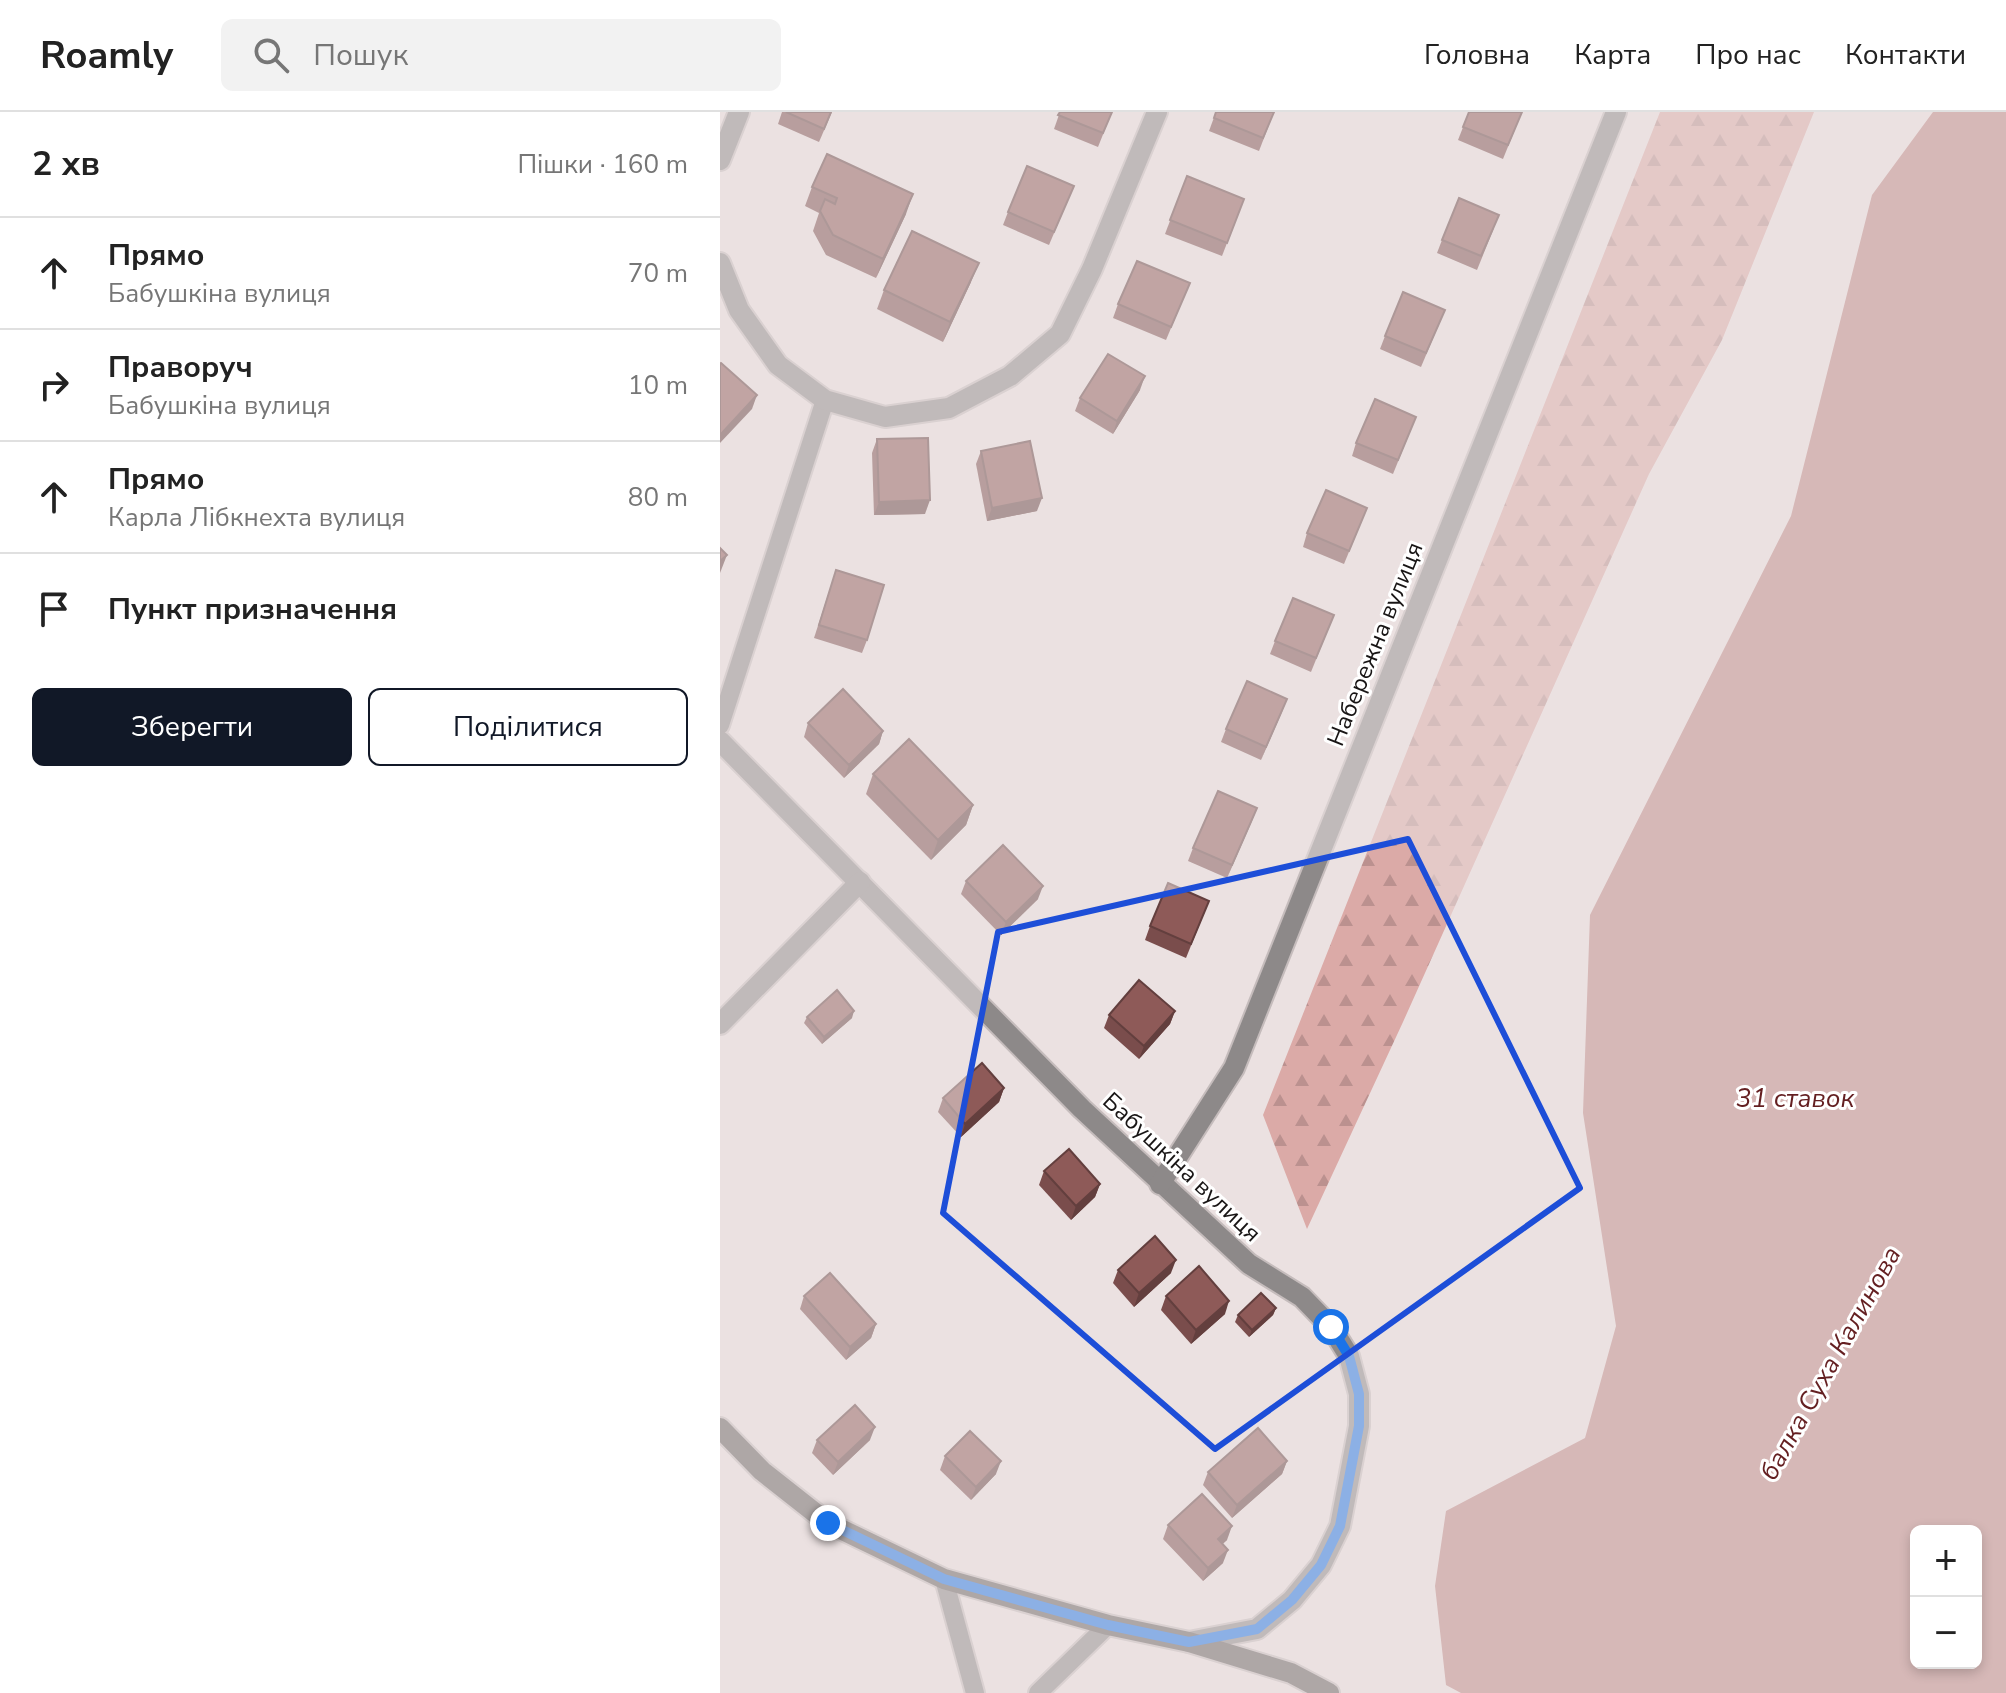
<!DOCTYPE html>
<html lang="uk">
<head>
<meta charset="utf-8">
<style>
	:root { --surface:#fff; --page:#f2f2f2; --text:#222; --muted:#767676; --line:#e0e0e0; --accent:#111827 }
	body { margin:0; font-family:"Nunito Sans",sans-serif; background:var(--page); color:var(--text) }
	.controls { position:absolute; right:24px; bottom:24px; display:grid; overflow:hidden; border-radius:12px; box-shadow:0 4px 12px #0003 }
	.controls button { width:72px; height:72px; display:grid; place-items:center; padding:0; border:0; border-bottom:2px solid var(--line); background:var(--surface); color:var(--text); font:40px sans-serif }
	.stop { position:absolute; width:24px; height:24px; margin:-18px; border:6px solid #1a73e8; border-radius:50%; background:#fff }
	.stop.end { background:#1a73e8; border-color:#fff; box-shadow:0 2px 8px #0008 }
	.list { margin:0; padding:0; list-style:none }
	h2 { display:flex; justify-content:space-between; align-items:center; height:104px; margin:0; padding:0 32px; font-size:34px }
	h2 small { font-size:26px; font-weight:400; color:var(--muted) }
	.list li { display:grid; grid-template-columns:52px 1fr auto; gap:24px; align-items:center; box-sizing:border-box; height:112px; padding:0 32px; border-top:2px solid var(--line) }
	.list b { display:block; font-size:30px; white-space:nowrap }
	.list p { margin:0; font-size:26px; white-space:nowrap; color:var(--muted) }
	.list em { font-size:26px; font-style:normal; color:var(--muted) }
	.actions { display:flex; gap:16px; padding:24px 32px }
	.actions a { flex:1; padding:18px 0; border:2px solid var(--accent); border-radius:12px; text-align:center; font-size:28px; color:var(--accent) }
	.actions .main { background:var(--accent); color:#fff }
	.icon { flex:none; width:44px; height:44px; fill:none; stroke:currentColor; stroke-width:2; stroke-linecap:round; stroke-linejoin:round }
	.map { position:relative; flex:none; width:1286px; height:1581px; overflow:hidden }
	header { display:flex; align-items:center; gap:48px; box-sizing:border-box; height:112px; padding:0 40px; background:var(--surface); border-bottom:2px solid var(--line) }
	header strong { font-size:38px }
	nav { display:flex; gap:44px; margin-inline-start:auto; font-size:28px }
	.search { width:560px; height:72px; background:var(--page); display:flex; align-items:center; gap:20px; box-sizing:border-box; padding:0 28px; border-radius:12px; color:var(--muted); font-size:30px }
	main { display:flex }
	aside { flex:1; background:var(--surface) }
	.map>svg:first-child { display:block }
	.forest { fill:url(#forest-firs) }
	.water { fill:#bd8583; fill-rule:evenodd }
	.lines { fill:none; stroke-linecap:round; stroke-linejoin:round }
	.lane-casing { stroke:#c5bcbc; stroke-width:22 }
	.street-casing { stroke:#c5bcbc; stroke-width:24 }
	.secondary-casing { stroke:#c5bcbc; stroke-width:24 }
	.lane { stroke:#8d8989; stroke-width:18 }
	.street { stroke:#8d8989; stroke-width:20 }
	.secondary { stroke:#645f5e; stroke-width:20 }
	.wall { fill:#7a4d4c }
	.shaded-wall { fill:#633f3e }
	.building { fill:#8e5a58; stroke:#633f3e; stroke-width:2 }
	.route { stroke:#1a73e8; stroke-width:10 }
	.marked { fill:none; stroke:#1d4ed8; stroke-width:6; stroke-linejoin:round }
	.labels { text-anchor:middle; stroke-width:6; stroke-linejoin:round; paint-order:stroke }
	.street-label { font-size:24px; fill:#181515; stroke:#fff }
	.water-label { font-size:26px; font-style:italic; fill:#641f21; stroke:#fff }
</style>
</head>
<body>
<header>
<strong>Roamly</strong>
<div class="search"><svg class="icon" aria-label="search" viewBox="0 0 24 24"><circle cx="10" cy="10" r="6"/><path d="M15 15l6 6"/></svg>Пошук</div>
<nav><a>Головна</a><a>Карта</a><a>Про нас</a><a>Контакти</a></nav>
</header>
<main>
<aside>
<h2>2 хв<small>Пішки · 160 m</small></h2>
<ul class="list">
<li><svg class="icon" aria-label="ahead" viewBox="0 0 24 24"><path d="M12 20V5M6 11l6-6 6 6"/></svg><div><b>Прямо</b><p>Бабушкіна вулиця</p></div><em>70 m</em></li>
<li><svg class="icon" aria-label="right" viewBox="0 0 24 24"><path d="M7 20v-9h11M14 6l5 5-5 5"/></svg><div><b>Праворуч</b><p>Бабушкіна вулиця</p></div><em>10 m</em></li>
<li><svg class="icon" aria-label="ahead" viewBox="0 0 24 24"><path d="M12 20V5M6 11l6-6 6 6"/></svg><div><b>Прямо</b><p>Карла Лібкнехта вулиця</p></div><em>80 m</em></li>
<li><svg class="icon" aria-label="arrive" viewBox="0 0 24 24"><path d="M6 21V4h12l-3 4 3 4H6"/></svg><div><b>Пункт призначення</b></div></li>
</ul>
<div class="actions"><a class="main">Зберегти</a><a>Поділитися</a></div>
</aside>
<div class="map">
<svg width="1286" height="1581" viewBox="0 0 1286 1581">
	<defs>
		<pattern id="forest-firs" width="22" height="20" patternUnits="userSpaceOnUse" patternTransform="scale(2)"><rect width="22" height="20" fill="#dbaaa7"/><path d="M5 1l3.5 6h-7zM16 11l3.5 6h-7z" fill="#bb918f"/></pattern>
	</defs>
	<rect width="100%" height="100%" fill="#ebe1e1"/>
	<path class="forest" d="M940,0h154l-92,228 -73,134 -246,548 -96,207 -44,-114z"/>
	<path class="water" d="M1213,0h73v1581h-545l-15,-8 -11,-99 11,-75 139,-73 31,-112 -33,-213 7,-198 201,-399 81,-321zM1196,1419h60v132h-60z"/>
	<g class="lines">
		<g class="lane-casing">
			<g id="lane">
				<path d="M0,613l105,-325"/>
				<path d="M224,1467l31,114"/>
				<path d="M318,1581l70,-68"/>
			</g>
		</g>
		<g class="street-casing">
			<g id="street">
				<path d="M0,48l19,-48"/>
				<path d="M0,151l19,47 39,55 47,35 60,17 64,-9 61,-32 50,-42 32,-65 65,-157"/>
				<path d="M0,629l362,368 167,155 53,33 29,30 18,29 10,38v32l-19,100 -19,39 -29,35 -35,29 -68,13"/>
				<path d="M0,912l140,-142"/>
				<path d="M440,1072l74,-116 382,-956"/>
			</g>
		</g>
		<g class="secondary-casing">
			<path id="secondary" d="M0,1316l42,43 66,52 116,56 164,46 81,17 102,31 38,20"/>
		</g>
		<use href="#lane" class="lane"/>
		<use href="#street" class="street"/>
		<use href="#secondary" class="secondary"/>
	</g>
	<g class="wall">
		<path d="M62,0h50l-13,30 -41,-18z"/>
		<path d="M340,0h52l-14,35 -44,-18z"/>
		<path d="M496,0h58l-15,39 -50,-20z"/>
		<path d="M749,0h53l-19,47 -45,-19z"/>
		<path d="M467,64l57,23 -22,57 -57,-22z"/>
		<path d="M354,74l-25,59 -46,-20 5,-13z"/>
		<path d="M92,75l94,27 -30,64 -50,-23 -13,-24 6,-18 -14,-7z"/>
		<path d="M774,116l-17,42 -40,-17 5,-13z"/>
		<path d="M251,170l-28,60 -66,-33 7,-19z"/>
		<path d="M470,171l-24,57 -53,-22 5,-14z"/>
		<path d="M725,198l-24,57 -41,-18 5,-13z"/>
		<path d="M420,278l-27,44 -38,-23 5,-13z"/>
		<path d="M696,305l-23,57 -41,-18 4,-13z"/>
		<path d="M157,327l48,75 -51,1 -2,-62z"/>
		<path d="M261,339l56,60 -50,10 -11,-57z"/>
		<path d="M647,396l-23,56 -41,-17 4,-14z"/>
		<path d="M116,458l31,70 -5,13 -48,-15z"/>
		<path d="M614,503l-23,57 -41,-18 5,-13z"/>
		<path d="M567,587l-26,61 -40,-18 5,-13z"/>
		<path d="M88,611l75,8 -4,13 -35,34 -40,-41z"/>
		<path d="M153,662l100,31 -7,20 -35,35 -65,-66z"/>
		<path d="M537,696l-30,70 -39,-17 5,-13z"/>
		<path d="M246,769l72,18 -37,36 -40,-41z"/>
		<path d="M489,789l-23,57 -41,-18 5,-14z"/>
		<path d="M455,899l-5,13 -31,35 -35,-31 5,-13z"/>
		<path d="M87,905l45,1 -30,26 -18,-21z"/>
		<path d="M284,976l-5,14 -38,35 -23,-25 5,-14z"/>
		<path d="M324,1059l56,13 -5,13 -24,23 -32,-35z"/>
		<path d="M398,1158l53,3 -37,34 -21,-24z"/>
		<path d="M84,1184l72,28 -5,14 -25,22 -46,-51z"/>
		<path d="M446,1184l59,18 -34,30 -30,-34z"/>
		<path d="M556,1196l-3,7 -24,22 -14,-15 3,-7z"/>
		<path d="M97,1328h53l-37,35 -21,-22z"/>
		<path d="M225,1344l51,18 -25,26 -31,-30z"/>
		<path d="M567,1349l-5,13 -50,44 -29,-33 5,-13z"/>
		<path d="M448,1413l59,15 -5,4 1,19 -20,18 -40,-42z"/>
	</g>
	<g class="shaded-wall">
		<path d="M193,82l-7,20 -30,64 7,-19z"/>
		<path d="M259,151l-8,19 -28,60 7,-20z"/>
		<path d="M425,264l-5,14 -27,44 4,-13z"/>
		<path d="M37,283l-5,14 -32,34v-8z"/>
		<path d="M322,386l-5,13 -50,10 5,-13z"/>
		<path d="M210,388l-5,14 -51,1 5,-13z"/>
		<path d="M7,443l-7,18v-12z"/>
		<path d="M567,587l-5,13 -21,48 5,-13z"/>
		<path d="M163,619l-4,13 -35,34 5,-13z"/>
		<path d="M253,693l-7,20 -35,35 7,-20z"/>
		<path d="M537,696l-5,13 -25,57 5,-13z"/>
		<path d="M323,774l-5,13 -37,36 5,-13z"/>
		<path d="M134,899l-2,7 -30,26 2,-7z"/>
		<path d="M455,899l-5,13 -31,35 5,-13z"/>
		<path d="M284,976l-5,14 -38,35 4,-13z"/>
		<path d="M380,1072l-5,13 -24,23 5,-14z"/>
		<path d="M456,1148l-5,13 -37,34 5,-14z"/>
		<path d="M509,1189l-4,13 -34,30 5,-14z"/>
		<path d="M556,1196l-3,7 -24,22 3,-7z"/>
		<path d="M156,1212l-5,14 -25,22 4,-13z"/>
		<path d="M155,1315l-5,13 -37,35 5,-13z"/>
		<path d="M281,1349l-5,13 -25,26 5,-13z"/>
		<path d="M567,1349l-5,13 -50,44 5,-13z"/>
		<path d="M512,1414l-5,14 -14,13 5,-14z"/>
		<path d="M508,1438l-5,13 -20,18 5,-13z"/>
	</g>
	<g class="building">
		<path d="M66,0h45l-7,17z"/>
		<path d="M340,0h52l-9,21 -45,-18z"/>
		<path d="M496,0h58l-11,26 -49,-20z"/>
		<path d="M749,0h53l-14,33 -45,-18z"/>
		<path d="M107,42l86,40 -30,65 -50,-24 -13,-24 5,-12 10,5 2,-6 -25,-11z"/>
		<path d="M307,54l47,20 -20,46 -46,-20z"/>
		<path d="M467,64l57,23 -17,44 -57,-23z"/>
		<path d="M739,86l40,17 -18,41 -39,-16z"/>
		<path d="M192,119l67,32 -29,59 -66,-32z"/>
		<path d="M417,149l53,22 -19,44 -53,-23z"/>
		<path d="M683,180l42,18 -19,43 -41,-17z"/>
		<path d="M388,242l37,22 -28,45 -37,-23z"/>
		<path d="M1,251l36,32 -37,40v-71z"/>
		<path d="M655,287l41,18 -18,43 -42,-17z"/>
		<path d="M208,326l2,62 -51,2 -2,-63z"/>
		<path d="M310,329l12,57 -50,10 -11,-57z"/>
		<path d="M606,378l41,18 -18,43 -42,-18z"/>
		<path d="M0,436l7,7 -7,6z"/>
		<path d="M116,458l48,15 -17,55 -48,-15z"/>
		<path d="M573,486l41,17 -18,43 -41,-17z"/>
		<path d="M527,569l40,18 -21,48 -40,-18z"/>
		<path d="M123,577l40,42 -34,34 -41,-42z"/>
		<path d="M189,627l64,66 -35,35 -65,-66z"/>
		<path d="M498,679l39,17 -25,57 -39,-17z"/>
		<path d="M283,733l40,41 -37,36 -40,-41z"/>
		<path d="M448,771l41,18 -18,43 -41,-18z"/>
		<path d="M419,868l36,31 -31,35 -35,-31z"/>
		<path d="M117,878l17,21 -30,26 -17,-20z"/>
		<path d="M262,951l22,25 -39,36 -22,-26z"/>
		<path d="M349,1037l31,35 -24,22 -32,-35z"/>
		<path d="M435,1124l21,24 -37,33 -21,-23z"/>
		<path d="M479,1154l30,35 -33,29 -30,-34z"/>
		<path d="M110,1161l46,51 -26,23 -46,-51z"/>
		<path d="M541,1181l15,15 -24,22 -14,-15z"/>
		<path d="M135,1293l20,22 -37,35 -21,-22z"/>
		<path d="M538,1316l29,33 -50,44 -29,-33z"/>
		<path d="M250,1319l31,30 -25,26 -31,-31z"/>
		<path d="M482,1382l30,32 -14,13 10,11 -20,18 -40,-43z"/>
	</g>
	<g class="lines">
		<path class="route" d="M108,1411l116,56 164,46 81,17 68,-13 35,-29 29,-35 19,-39 19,-100v-32l-10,-38 -18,-29"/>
	</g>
	<path d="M0 0H1286V1581H0ZM688,727l172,349 -365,261 -272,-236 55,-281z" fill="#ebe1e1" fill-opacity=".55" fill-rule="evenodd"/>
	<path class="marked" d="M688,727l172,349 -365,261 -272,-236 55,-281z"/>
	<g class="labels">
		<g class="street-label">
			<text transform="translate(655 532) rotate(-68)" y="8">Набережна вулиця</text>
			<text transform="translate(462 1055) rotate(43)" y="8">Бабушкіна вулиця</text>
		</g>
		<g class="water-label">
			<text x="1075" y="995">31 ставок</text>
			<text transform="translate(1110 1251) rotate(-61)" y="9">балка Суха Калинова</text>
		</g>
	</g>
</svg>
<div class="controls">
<button>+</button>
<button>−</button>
</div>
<div class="stop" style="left:611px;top:1215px"></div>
<div class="stop end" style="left:108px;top:1411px"></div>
</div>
</main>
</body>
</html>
